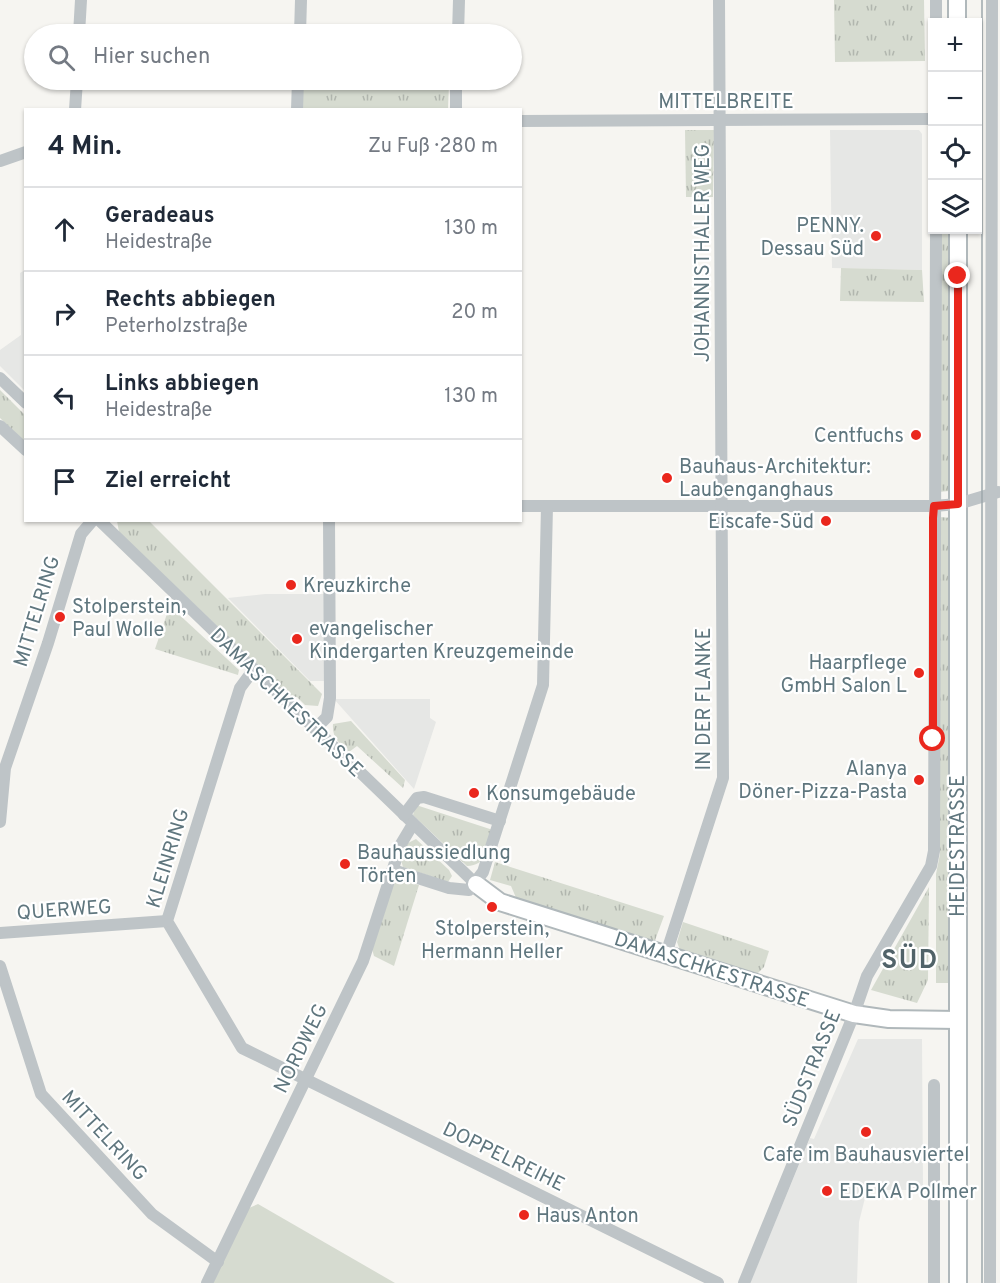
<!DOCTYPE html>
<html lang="de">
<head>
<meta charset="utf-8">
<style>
	:root { --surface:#fff; --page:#f6f6f7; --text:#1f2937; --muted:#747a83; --line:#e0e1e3 }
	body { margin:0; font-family:Overpass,sans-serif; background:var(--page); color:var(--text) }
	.controls { position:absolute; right:18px; top:18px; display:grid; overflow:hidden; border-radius:0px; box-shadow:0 2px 4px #0004 }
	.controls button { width:54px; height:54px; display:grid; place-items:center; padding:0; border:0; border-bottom:2px solid var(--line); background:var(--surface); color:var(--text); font:30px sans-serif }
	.stop { position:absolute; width:18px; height:18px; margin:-14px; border:4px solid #ea271d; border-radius:50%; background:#fff }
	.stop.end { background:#ea271d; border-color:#fff; box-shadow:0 2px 6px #0008 }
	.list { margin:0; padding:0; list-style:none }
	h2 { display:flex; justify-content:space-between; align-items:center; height:78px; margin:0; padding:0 24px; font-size:26px }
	h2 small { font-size:20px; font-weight:400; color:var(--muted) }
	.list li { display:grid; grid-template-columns:39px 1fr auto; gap:18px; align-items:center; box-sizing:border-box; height:84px; padding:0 24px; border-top:2px solid var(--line) }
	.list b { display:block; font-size:22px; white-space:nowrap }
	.list p { margin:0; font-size:20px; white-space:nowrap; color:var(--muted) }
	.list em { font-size:20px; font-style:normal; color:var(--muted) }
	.icon { flex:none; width:33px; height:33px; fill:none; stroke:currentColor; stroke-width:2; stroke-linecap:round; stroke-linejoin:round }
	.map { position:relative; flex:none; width:1000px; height:1283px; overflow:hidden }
	.search { position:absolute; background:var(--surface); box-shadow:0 2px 4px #0004; left:24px; top:24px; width:498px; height:66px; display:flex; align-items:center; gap:15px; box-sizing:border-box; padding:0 21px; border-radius:33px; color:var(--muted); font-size:22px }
	.panel { position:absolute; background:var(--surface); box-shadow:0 2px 4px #0004; left:24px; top:108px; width:498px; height:414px; border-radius:0px }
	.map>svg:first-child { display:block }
	.built { fill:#e6e7e5 }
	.grass { fill:url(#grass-tufts) }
	.garden { fill:#d6dbd0 }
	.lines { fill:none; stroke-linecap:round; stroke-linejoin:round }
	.secondary-casing { stroke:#b0b8bb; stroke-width:20 }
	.street { stroke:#bec4c7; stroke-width:12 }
	.secondary { stroke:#fff; stroke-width:16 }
	.tram { stroke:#9da7ab; stroke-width:1.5 }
	.route { stroke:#ea271d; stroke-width:8 }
	.poi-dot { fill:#ea271d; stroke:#fff; stroke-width:2 }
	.labels { text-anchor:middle; stroke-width:4.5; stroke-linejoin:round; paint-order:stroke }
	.street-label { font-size:20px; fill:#5f767e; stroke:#fff }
	.poi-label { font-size:20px; fill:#5f767e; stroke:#fff; text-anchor:start }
	.district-label { font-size:26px; font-weight:bold; letter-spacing:1.5px; fill:#516369; stroke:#fff }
</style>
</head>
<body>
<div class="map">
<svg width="1000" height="1283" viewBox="0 0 1000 1283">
	<defs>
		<pattern id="grass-tufts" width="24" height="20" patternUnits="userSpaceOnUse" patternTransform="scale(1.5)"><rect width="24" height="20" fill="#d6dbd0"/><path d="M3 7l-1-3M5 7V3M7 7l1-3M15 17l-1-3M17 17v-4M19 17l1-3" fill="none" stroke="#b1b6ae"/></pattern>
	</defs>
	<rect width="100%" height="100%" fill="#f6f5f1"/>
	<g class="built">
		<path d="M830,130h89l3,4v136l-90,-2z"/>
		<path d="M25,270v121l-25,-25v-16l21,-15 -1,-62z"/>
		<path d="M265,594h60l-1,87h-14l-82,-83z"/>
		<path d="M334,699h96v19l6,4 -22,67z"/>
		<path d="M858,1039h64l1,151h-56l-8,32 -2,61h-107l60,-145 4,1z"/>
	</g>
	<g class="grass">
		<path d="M834,0h90l1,61 -90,1z"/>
		<path d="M303,83h146l-1,26h-146z"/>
		<path d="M685,130h29l-1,67h-27z"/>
		<path d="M941,230h12l-4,261 -10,1z"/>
		<path d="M841,268l81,2 2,32 -84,-1z"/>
		<path d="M0,390l25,25v27l-25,-24z"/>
		<path d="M939,517l14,1 -2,465h-15v-109l4,-20z"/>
		<path d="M117,521h32l173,173 -4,12 -13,-1 -8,-8 -7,-1 -171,-164z"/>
		<path d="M169,608h3l67,62 -1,5 -83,-26z"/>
		<path d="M351,721l54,59 -2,8 -46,-42 -8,6c-10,-9 -17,-14 -16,-28z"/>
		<path d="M416,805l77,25c-5,16 -6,36 -26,36l-54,-51z"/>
		<path d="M416,839l33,31 3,6 -4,6 -45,-15 -2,-7 5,-16z"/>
		<path d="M495,862l169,54 -10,27 -137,-43 -6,-14 -21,-6z"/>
		<path d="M397,879l22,6 -25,81 -20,-10 -2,-7 21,-67z"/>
		<path d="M929,887l-1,93 -11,23 -46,-13z"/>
		<path d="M683,922l86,29 -5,16 -8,8 -76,-25 -3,-8z"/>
	</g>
	<path class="garden" d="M258,1204l137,79h-182l36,-75z"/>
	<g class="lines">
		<g class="secondary-casing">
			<g id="secondary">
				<path d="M957,0v22"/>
				<path d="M476,884l24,18 354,112 35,5 69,1"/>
				<path d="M958,1283v-1053"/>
			</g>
		</g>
		<g class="street">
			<path d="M936,0v22"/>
			<path d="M79,34l2,-34"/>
			<path d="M300,34l1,-34"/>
			<path d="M458,34l1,-34"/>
			<path d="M298,80h158"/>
			<path d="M75,110l2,-30"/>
			<path d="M297,110l1,-30"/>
			<path d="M456,110v-30"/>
			<path d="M520,121l412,-2"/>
			<path d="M0,161l26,-9"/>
			<path d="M0,378l26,25"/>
			<path d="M0,426l26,24"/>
			<path d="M520,506h414l24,-2 40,-12"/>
			<path d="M99,520l377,364"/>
			<path d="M254,669l-14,19 -73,233 75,127 476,235"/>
			<path d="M315,729l12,-12 3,-19 -1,-178"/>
			<path d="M404,815l13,-17 7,-1 76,24"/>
			<path d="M0,822l5,-54 43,-125 33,-109 12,-14"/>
			<path d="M393,870l56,18 20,2 14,-18 60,-187 4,-179"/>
			<path d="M0,933l167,-12"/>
			<path d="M666,954l57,-176 -4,-778"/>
			<path d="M0,966l41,128 111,120 66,48"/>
			<path d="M207,1283l156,-322 38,-117 12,-20"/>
			<path d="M744,1283l110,-269 13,-38 64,-110 3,-15 2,-621"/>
			<path d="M934,1283v-198"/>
			<path d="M990,1283l2,-1283"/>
		</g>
		<use href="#secondary" class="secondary"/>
		<path class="tram" d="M982,1283v-1283"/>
	</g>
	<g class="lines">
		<path class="route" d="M933,739v-221l1,-12 24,-2v-228"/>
	</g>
	<g class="poi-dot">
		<circle cx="876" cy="236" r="6"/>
		<circle cx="916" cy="435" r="6"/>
		<circle cx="667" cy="478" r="6"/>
		<circle cx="826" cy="521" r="6"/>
		<circle cx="291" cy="585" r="6"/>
		<circle cx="60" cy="617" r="6"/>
		<circle cx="297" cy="639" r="6"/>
		<circle cx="919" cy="673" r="6"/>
		<circle cx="919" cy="780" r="6"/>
		<circle cx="474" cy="793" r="6"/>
		<circle cx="345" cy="864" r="6"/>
		<circle cx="492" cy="907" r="6"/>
		<circle cx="866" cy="1132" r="6"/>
		<circle cx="827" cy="1191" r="6"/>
		<circle cx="524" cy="1215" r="6"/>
	</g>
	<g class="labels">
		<g class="street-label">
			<text x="726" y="108">MITTELBREITE</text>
			<text transform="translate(702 253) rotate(-90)" y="7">JOHANNISTHALER WEG</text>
			<text transform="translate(36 611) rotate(-73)" y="7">MITTELRING</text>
			<text transform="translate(703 699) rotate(-90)" y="7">IN DER FLANKE</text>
			<text transform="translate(287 702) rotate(44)" y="7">DAMASCHKESTRASSE</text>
			<text transform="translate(957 846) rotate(-90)" y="7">HEIDESTRASSE</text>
			<text transform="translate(167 858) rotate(-73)" y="7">KLEINRING</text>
			<text transform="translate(64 909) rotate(-4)" y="7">QUERWEG</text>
			<text transform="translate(712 969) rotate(18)" y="7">DAMASCHKESTRASSE</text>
			<text transform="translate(300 1048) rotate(-64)" y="7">NORDWEG</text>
			<text transform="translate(811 1068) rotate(-68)" y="7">SÜDSTRASSE</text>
			<text transform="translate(105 1135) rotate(47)" y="7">MITTELRING</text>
			<text transform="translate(504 1156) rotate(26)" y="7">DOPPELREIHE</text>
		</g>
		<g class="poi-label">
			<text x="864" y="232" text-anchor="end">PENNY.<tspan x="864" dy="23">Dessau Süd</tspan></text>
			<text x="904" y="442" text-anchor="end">Centfuchs</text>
			<text x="679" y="473">Bauhaus-Architektur:<tspan x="679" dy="23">Laubenganghaus</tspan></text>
			<text x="814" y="528" text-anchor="end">Eiscafe-Süd</text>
			<text x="303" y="592">Kreuzkirche</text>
			<text x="72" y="613">Stolperstein,<tspan x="72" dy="23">Paul Wolle</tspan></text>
			<text x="309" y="635">evangelischer<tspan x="309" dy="23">Kindergarten Kreuzgemeinde</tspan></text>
			<text x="907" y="669" text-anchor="end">Haarpflege<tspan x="907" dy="23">GmbH Salon L</tspan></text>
			<text x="907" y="775" text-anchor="end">Alanya<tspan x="907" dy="23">Döner-Pizza-Pasta</tspan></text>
			<text x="486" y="800">Konsumgebäude</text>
			<text x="357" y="859">Bauhaussiedlung<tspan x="357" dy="23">Törten</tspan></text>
			<text x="492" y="935" text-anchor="middle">Stolperstein,<tspan x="492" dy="23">Hermann Heller</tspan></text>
			<text x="866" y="1161" text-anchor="middle">Cafe im Bauhausviertel</text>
			<text x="839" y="1198">EDEKA Pollmer</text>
			<text x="536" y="1222">Haus Anton</text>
		</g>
		<g class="district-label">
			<text x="910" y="968">SÜD</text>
		</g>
	</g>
</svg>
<div class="controls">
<button>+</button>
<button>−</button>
<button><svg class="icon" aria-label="locate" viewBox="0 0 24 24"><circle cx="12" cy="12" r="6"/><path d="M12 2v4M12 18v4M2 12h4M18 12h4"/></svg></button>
<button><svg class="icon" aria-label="layers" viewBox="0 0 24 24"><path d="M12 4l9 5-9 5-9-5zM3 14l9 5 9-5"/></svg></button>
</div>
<div class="stop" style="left:933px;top:739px"></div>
<div class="stop end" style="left:958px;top:276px"></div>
<div class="search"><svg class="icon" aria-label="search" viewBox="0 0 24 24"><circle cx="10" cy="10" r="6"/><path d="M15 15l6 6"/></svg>Hier suchen</div>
<section class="panel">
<h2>4 Min.<small>Zu Fuß · 280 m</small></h2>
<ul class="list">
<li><svg class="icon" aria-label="ahead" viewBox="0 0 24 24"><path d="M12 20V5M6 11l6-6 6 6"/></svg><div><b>Geradeaus</b><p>Heidestraße</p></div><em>130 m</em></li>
<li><svg class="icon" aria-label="right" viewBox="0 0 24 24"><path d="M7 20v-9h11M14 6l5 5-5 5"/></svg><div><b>Rechts abbiegen</b><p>Peterholzstraße</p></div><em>20 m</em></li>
<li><svg class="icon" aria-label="left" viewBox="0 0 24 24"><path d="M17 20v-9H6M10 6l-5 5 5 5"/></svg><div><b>Links abbiegen</b><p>Heidestraße</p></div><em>130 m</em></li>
<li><svg class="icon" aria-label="arrive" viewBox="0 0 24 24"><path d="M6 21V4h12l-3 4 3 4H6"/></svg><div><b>Ziel erreicht</b></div></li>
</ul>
</section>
</div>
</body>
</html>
